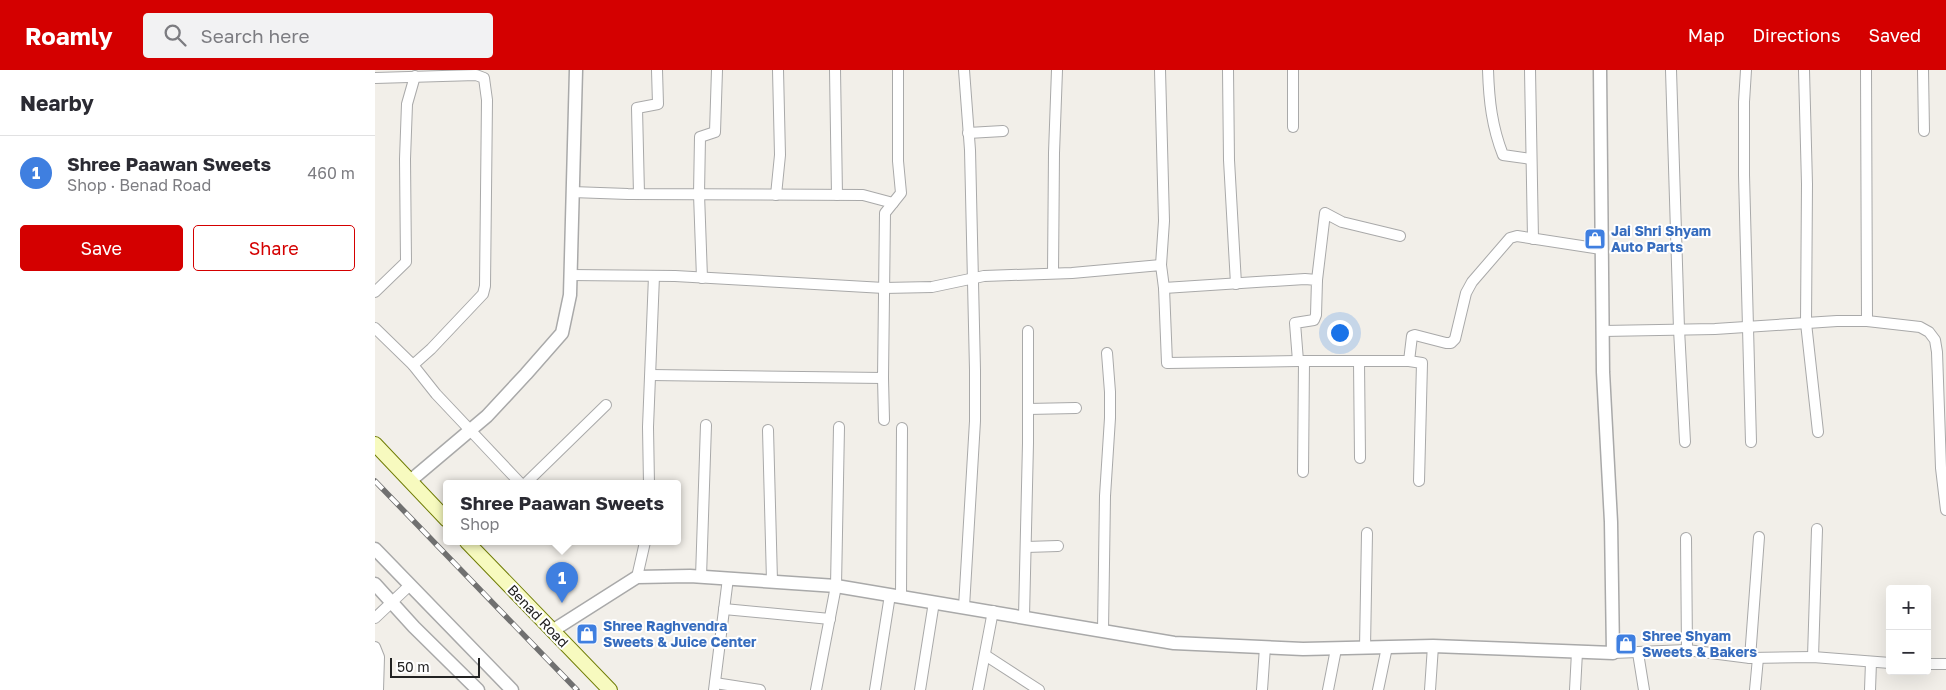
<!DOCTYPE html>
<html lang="en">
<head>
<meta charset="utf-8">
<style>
	:root { --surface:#fff; --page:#f2f2f3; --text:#2b2b33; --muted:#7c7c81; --line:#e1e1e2; --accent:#d40000 }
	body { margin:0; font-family:"Golos Text",sans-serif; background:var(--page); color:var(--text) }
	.controls { position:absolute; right:15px; bottom:15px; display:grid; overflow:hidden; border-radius:5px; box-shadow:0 5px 20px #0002 }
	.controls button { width:45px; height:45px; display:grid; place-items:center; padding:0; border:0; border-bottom:1px solid var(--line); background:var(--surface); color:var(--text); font:25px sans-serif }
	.scale { position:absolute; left:15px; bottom:12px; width:90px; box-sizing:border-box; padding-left:5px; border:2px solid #222; border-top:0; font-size:14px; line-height:18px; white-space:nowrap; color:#222; -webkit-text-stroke:4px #fff; paint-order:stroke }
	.you { position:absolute; left:964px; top:262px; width:18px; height:18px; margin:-12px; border:4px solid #fff; border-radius:50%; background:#1a73e8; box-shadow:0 0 0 8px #1a73e833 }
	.badge { display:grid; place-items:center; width:32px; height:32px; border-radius:50%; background:var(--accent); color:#fff; font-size:16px; font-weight:700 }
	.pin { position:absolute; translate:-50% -41px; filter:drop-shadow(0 1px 2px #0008) }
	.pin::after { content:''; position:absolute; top:26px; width:18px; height:15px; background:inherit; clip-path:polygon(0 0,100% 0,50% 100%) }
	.popup { position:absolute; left:68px; top:410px; width:238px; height:65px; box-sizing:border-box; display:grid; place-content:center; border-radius:5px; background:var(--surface); filter:drop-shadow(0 1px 4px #0005); font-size:16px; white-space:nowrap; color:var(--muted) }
	.popup b { font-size:19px; color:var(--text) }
	.popup::after { content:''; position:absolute; left:50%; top:100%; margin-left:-10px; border:10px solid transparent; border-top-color:var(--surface) }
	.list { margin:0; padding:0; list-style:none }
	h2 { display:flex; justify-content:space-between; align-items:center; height:65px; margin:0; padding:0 20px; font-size:21px }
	h2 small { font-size:16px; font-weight:400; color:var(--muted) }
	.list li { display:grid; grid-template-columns:32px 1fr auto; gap:15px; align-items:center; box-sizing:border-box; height:75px; padding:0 20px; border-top:1px solid var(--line) }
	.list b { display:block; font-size:19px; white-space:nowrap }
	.list p { margin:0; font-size:16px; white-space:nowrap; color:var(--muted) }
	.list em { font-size:16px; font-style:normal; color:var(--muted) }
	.actions { display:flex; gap:10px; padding:15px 20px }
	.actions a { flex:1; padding:11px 0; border:1px solid var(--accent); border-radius:5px; text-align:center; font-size:18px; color:var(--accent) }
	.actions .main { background:var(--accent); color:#fff }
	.icon { flex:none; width:28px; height:28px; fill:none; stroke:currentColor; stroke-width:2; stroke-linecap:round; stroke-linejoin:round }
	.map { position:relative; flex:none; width:1571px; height:620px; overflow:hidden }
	header { display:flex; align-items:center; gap:30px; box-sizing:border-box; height:70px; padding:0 25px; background:var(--accent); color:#fff }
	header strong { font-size:24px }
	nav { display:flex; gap:28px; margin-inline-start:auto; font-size:18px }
	.search { width:350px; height:45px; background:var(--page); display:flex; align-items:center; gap:12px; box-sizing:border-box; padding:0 18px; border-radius:5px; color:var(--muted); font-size:19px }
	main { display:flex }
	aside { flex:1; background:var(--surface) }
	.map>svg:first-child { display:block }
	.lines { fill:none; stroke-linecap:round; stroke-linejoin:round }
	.minor-casing { stroke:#a9a9a9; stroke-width:12 }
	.tertiary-casing { stroke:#a9a9a9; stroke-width:15 }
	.secondary-casing { stroke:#707d05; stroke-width:16 }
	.minor { stroke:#fff; stroke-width:10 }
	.tertiary { stroke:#fff; stroke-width:12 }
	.secondary { stroke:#f7fabf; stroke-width:14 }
	.rail-casing { stroke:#707070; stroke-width:5.5 }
	.rail { stroke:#fff; stroke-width:4; stroke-dasharray:11; stroke-linecap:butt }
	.labels { text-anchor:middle; stroke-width:4; stroke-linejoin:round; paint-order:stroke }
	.shop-label { font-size:14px; font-weight:bold; fill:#366cbe; stroke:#fff; text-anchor:start }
	.street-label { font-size:14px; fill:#222; stroke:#fff }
</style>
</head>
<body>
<header>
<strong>Roamly</strong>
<div class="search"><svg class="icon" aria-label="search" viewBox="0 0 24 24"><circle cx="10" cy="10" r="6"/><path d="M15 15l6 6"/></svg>Search here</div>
<nav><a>Map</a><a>Directions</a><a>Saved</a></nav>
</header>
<main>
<aside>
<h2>Nearby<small></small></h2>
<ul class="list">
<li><span class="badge" style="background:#3f7fe0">1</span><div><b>Shree Paawan Sweets</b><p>Shop · Benad Road</p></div><em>460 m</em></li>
</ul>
<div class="actions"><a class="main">Save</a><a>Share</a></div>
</aside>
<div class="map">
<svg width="1571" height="620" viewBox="0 0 1571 620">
	<rect width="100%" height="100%" fill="#f2efe9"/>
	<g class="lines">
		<g class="minor-casing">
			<g id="minor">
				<path d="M460,0l2,125"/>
				<path d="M589,0l6,80 5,220v51l-11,186"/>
				<path d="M785,0l4,151 -3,44"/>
				<path d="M853,0l1,90 7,124"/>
				<path d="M918,0v57"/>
				<path d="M1113,0c1,31 4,57 15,85l28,4"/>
				<path d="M1155,0l3,169"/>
				<path d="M1296,0l8,259 6,113"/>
				<path d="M1371,0l-2,32v73l7,267"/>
				<path d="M1429,0l3,114 -1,139 12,109"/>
				<path d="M1491,0l1,251"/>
				<path d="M1548,0l1,61"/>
				<path d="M0,8l101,-3 8,3 3,22 -2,186 -2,8 -52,55 -18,16"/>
				<path d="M593,63l35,-2"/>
				<path d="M197,122l56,2 235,1 30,8"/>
				<path d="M264,124l-2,-86 21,-4 -1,-34"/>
				<path d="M401,125l4,-40 -2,-85"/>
				<path d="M678,203l1,-120 3,-83"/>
				<path d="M195,205l105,1 209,12 48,-1 52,-11 88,-3 89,-8 3,23 141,-9 12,1 -1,35 -2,5 -19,3 3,38h111l3,-25 3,-1 31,8h5l4,-4 11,-46 6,-11 38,-44 7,-2 84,13"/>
				<path d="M327,208l-3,-84 1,-57 15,-5 2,-62"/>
				<path d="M942,210l8,-67 17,9 58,14"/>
				<path d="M789,218l3,75 131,-2"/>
				<path d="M0,222l31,-30 -1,-103 2,-55 8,-28"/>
				<path d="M0,258l38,37 23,29 85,90"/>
				<path d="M1228,261l112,-2 122,-8h30l53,6 9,5 6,8 2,12 4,116 5,42"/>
				<path d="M1034,291l13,2 -3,118"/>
				<path d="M984,292l1,96"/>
				<path d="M276,305l232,3 2,-165 16,-20 -3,-32v-91"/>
				<path d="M508,308l1,42"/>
				<path d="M653,339l48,-1"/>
				<path d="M393,360l4,151"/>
				<path d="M928,402l1,-111"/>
				<path d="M150,414l81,-79"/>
				<path d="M274,414l-1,-57 6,-151"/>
				<path d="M1311,468l1,112"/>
				<path d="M651,477l32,-1"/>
				<path d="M262,507l8,-35"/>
				<path d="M326,507l5,-152"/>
				<path d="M526,527l1,-169"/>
				<path d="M349,539l106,10"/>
				<path d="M649,547l4,-174v-112"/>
				<path d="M0,548l35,-33"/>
				<path d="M728,561l2,-135 5,-78v-26l-3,-39"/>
				<path d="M0,577l4,10 -1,33"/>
				<path d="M990,578l2,-115"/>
				<path d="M1238,583l74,-3 63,8 63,-1 77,6"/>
				<path d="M1263,583l6,37"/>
				<path d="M610,585l54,35"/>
				<path d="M1438,587l4,-128"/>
				<path d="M1375,588l9,-121"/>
				<path d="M1552,594h19"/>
				<path d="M340,613l45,7"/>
				<path d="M339,620l14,-112"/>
				<path d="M441,620l20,-104 3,-159"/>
				<path d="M500,620l15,-95"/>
				<path d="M545,620l14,-88"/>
				<path d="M603,620l15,-79"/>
				<path d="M887,620l3,-43"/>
				<path d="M953,620l8,-41"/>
				<path d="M1003,620l9,-43"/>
				<path d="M1055,620l3,-44"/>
				<path d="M1200,620l2,-38"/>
				<path d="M1380,620l3,-32"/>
				<path d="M1495,620l1,-28"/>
			</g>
		</g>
		<g class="tertiary-casing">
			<g id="tertiary">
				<path d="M35,411l77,-65 39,-42 36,-41 8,-38 6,-225"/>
				<path d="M0,479l137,141"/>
				<path d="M0,514l39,43 64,63"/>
				<path d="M177,561l85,-54 53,-1 146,10 338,57 129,6 130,-3 180,7 -2,-131 -8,-150 -3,-302"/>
			</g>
		</g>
		<g class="secondary-casing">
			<g id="secondary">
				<path d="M0,374l72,76"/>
				<path d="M92,472l143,148"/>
			</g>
		</g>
		<use href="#minor" class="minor"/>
		<use href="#tertiary" class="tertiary"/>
		<use href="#secondary" class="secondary"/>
		<g class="rail-casing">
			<path id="rail" d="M0,411l202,209"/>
		</g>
		<use href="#rail" class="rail"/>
	</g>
	<defs>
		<g id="shop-square" transform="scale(1.125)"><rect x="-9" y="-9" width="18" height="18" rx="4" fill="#3f7fe0" stroke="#fff"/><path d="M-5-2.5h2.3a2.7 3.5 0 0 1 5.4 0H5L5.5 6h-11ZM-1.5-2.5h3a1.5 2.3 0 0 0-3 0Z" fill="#fff"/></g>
	</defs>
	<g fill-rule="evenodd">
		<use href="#shop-square" x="1220" y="169"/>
		<use href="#shop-square" x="212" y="564"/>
		<use href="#shop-square" x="1251" y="574"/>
	</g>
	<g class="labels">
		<g class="shop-label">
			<text x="1236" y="166">Jai Shri Shyam<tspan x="1236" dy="16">Auto Parts</tspan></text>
			<text x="228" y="561">Shree Raghvendra<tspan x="228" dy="16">Sweets &amp; Juice Center</tspan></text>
			<text x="1267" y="571">Shree Shyam<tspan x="1267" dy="16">Sweets &amp; Bakers</tspan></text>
		</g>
		<g class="street-label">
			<text transform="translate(163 546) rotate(46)" y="5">Benad Road</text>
		</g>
	</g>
</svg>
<div class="controls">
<button>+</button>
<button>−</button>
</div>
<div class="scale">50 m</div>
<div class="you"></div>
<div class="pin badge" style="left:187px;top:533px;background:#3f7fe0">1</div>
<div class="popup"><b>Shree Paawan Sweets</b>Shop</div>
</div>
</main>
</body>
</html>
